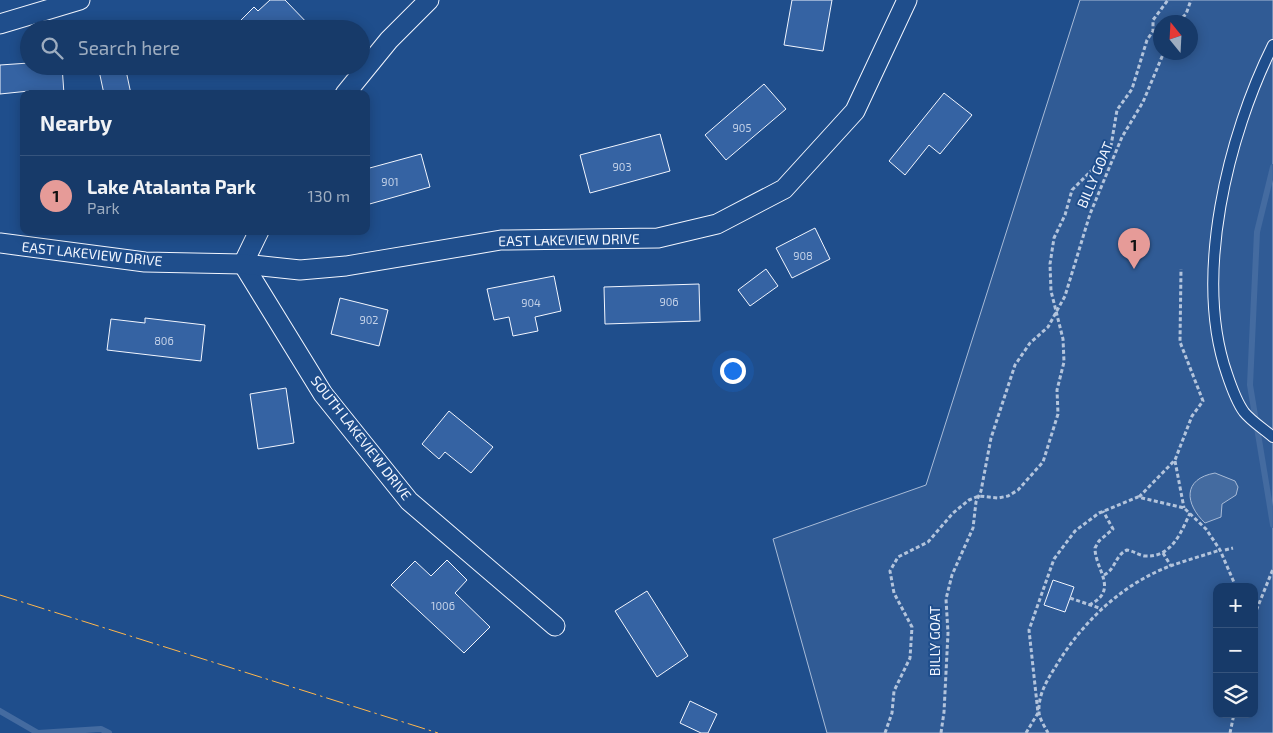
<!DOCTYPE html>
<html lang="en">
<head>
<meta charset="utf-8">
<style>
	:root { --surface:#173a69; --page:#20416f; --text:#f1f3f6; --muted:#9eadc0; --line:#36547d; --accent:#e69b98 }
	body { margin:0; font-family:"Exo 2",sans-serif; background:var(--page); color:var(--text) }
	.controls { position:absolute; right:15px; bottom:15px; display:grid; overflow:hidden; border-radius:10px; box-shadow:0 2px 12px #0003 }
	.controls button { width:45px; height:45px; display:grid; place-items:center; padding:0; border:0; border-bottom:1px solid var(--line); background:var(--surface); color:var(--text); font:25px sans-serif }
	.compass { position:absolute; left:1153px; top:15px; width:45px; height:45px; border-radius:50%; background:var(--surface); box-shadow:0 2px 12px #0003; rotate:342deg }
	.you { position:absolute; left:732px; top:370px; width:18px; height:18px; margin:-12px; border:4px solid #fff; border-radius:50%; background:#1a73e8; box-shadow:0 0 0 8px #1a73e833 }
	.badge { display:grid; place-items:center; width:32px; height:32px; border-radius:50%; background:var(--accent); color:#111; font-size:16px; font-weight:700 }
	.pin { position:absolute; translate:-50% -41px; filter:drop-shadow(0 1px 2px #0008) }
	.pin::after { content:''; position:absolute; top:26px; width:18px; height:15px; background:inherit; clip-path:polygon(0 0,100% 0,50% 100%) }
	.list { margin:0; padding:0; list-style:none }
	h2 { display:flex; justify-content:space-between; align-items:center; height:65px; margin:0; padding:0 20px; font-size:21px }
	h2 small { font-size:16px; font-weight:400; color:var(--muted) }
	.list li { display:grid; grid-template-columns:32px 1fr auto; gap:15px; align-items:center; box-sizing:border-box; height:80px; padding:0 20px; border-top:1px solid var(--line) }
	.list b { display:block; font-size:19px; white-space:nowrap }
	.list p { margin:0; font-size:16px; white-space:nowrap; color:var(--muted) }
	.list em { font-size:16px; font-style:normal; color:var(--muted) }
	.icon { flex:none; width:28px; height:28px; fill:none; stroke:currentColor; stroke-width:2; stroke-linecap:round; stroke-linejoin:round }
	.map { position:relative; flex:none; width:1273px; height:733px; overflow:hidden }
	.search { position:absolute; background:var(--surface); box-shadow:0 2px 12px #0003; left:20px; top:20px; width:350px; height:55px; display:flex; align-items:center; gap:12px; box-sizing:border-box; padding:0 18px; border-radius:28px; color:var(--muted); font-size:19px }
	.panel { position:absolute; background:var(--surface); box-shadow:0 2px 12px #0003; left:20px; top:90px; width:350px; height:145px; border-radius:10px }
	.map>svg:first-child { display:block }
	.green { fill:#305b95; stroke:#a8bbd7; fill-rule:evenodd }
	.water { fill:#446ba0; stroke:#a8bbd7 }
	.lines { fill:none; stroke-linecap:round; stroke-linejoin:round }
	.stream { stroke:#446ba0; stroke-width:6 }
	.building { fill:#3563a3; stroke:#f2f6ff }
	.service-casing { stroke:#f2f6ff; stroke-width:12 }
	.minor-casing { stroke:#f2f6ff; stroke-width:21 }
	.path { stroke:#b3c4dc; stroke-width:3; stroke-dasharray:4 2.5; stroke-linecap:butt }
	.service { stroke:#1f4e8c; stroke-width:10 }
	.minor { stroke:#1f4e8c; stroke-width:19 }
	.power { stroke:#ffb74d; stroke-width:1; stroke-dasharray:18 4 2.5 4; stroke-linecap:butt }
	.labels { text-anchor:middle; stroke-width:4; stroke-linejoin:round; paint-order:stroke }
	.number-label { font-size:11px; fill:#c3d1e8 }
	.street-label { font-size:14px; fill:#f2f6ff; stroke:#1f4e8c }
</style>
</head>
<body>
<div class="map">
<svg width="1273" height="733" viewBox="0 0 1273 733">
	<rect width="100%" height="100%" fill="#1f4e8c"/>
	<path class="green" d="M1080,0h193v733h-446l-54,-194 153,-54zM1160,22h30v30h-30zM1217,587h37v127h-37z"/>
	<path class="water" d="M1215,473l20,8 3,6 -2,8 -14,9 -1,13 -16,6c-20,-19 -23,-44 10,-50z"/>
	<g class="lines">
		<g class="stream">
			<path d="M1273,167l-16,65 -7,153 23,140"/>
			<path d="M0,711l38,22 63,-4 8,4"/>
		</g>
	</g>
	<g class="building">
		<path d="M270,0h15l28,29h-71l-5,-5 17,-17 4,4z"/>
		<path d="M792,0h40l-9,51 -39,-6z"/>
		<path d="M29,63v3h33l2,28h-35v-3l-29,3v-29z"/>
		<path d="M98,66h27l6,28h-27z"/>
		<path d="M240,66h18l-9,9z"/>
		<path d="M764,84l22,25 -60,51 -21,-25z"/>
		<path d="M944,93l28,22 -32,39 -11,-9 -24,30 -16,-14z"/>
		<path d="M660,134l10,37 -80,22 -10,-38z"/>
		<path d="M421,154l9,33 -64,18v-36z"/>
		<path d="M815,228l15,31 -38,19 -16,-30z"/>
		<path d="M766,269l12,17 -28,20 -12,-16z"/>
		<path d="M554,276l7,35 -26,6 3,14 -25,5 -4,-19 -15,3 -7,-31z"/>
		<path d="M699,284l1,37 -95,3 -1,-37z"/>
		<path d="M340,298l48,12 -9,36 -48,-12z"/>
		<path d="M145,318l60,7 -4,36 -94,-11 4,-31 34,4z"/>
		<path d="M286,388l8,55 -36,6 -8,-55z"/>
		<path d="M449,411l44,36 -22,26 -26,-21 -6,7 -17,-15z"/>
		<path d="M447,560l20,20 -12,13 35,34 -26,26 -73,-68 24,-24 16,15z"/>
		<path d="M1053,580l21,7 -9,25 -21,-7z"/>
		<path d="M647,591l41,65 -31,21 -42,-66z"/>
		<path d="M690,701l27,13 -9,19h-7l-21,-10z"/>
	</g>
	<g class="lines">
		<g class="service-casing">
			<path id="service" d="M1273,45c-45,90 -80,231 -46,329 4,12 9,27 17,38 7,9 20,17 29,25"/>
		</g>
		<g class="minor-casing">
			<g id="minor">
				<path d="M0,24l80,-24"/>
				<path d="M345,94l44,-54 40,-40"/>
				<path d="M259,231l-16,33 80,130 86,107 146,125"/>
				<path d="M0,243l145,19 98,2 57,6 46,-4 155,-26 157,-2 59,-14 67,-35 71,-78 52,-111"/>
			</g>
		</g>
		<g class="path">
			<path d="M1178,22l8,-8 5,-14"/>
			<path d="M1175,461l9,47"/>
			<path d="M1139,497l36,-37 17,-44 11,-15 -23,-59 1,-73"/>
			<path d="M1225,550l8,-2"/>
			<path d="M1163,553l8,13"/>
			<path d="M1104,575c12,-6 11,-20 23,-25 7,1 11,5 18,6 26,2 36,-23 45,-43"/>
			<path d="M1070,598l32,11"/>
			<path d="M1089,605c31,-15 6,-35 6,-57l4,-7 14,-12 -10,-18"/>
			<path d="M1254,616l19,-47"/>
			<path d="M885,733l7,-20 2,-22 16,-33 2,-31 -18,-34 -4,-22 8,-14 30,-15 25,-29 16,-13 10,-4 19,2 10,-2 10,-6 25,-28 15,-48 -1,-24 7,-28 -1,-23 -12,-48 -1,-27 4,-26 11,-23 7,-25 33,-33 6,-11 6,-36 15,-21 15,-49 6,-9v-11l15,-20"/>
			<path d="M941,733l3,-21 4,-79 -2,-34 6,-24 21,-47 3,-26 5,-11 10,-53 24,-73 15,-22 18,-16 17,-31 25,-82 32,-77 21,-35 21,-50"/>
			<path d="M1026,733l12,-20 -9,-83 25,-71 21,-28 24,-18 39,-16 46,11 22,21 14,21 16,37"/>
			<path d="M1048,733c-3,-6 -9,-15 -9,-21 -1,-17 8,-32 17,-46 25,-42 63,-79 109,-98 18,-7 37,-12 55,-18"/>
			<path d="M1230,733l4,-19"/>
		</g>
		<use href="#service" class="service"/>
		<use href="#minor" class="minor"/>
		<path class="power" d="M0,595l438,138"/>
	</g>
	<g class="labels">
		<g class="number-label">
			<text x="742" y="132">905</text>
			<text x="622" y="171">903</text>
			<text x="390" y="186">901</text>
			<text x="803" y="260">908</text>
			<text x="669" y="306">906</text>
			<text x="531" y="307">904</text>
			<text x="369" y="324">902</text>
			<text x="164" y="345">806</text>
			<text x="443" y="610">1006</text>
		</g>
		<g class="street-label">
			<text transform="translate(1095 175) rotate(-67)" y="5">BILLY GOAT</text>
			<text transform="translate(569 240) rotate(-1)" y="5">EAST LAKEVIEW DRIVE</text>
			<text transform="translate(92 254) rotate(6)" y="5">EAST LAKEVIEW DRIVE</text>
			<text transform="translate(361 438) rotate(52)" y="5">SOUTH LAKEVIEW DRIVE</text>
			<text transform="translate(935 641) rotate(-90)" y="5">BILLY GOAT</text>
		</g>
	</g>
</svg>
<div class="controls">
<button>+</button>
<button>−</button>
<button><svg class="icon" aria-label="layers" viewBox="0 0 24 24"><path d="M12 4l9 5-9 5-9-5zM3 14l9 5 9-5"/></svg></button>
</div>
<svg class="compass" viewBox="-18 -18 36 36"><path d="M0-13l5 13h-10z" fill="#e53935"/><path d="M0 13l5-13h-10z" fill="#9eadc0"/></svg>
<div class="you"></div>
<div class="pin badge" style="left:1134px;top:269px">1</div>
<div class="search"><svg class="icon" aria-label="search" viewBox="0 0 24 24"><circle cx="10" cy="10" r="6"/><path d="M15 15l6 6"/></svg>Search here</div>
<section class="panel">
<h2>Nearby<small></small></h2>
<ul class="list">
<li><span class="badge">1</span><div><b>Lake Atalanta Park</b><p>Park</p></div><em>130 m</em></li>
</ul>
</section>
</div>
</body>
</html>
